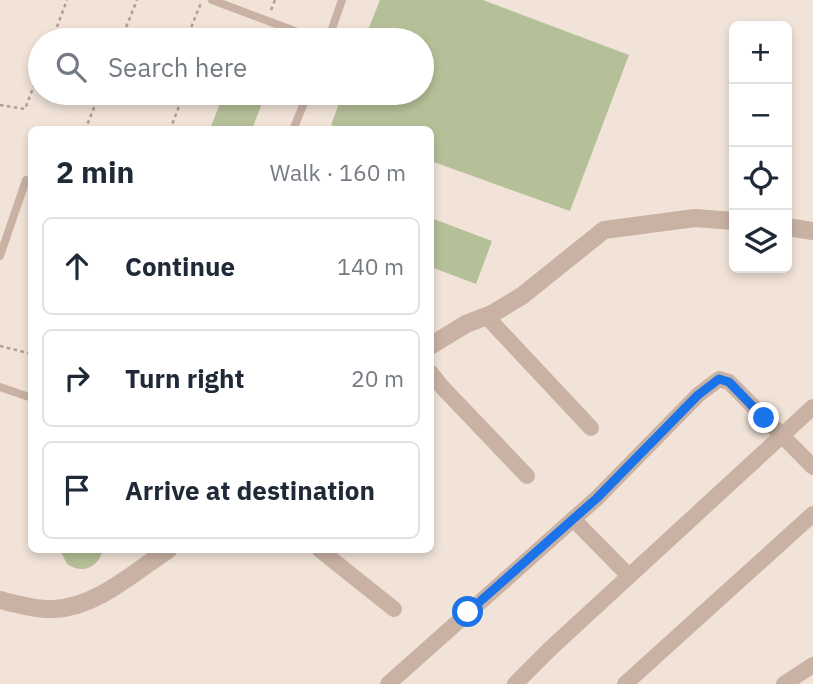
<!DOCTYPE html>
<html lang="en">
<head>
<meta charset="utf-8">
<style>
	:root { --surface:#fff; --page:#f6f6f7; --text:#1f2937; --muted:#747a83; --line:#e0e1e3 }
	body { margin:0; font-family:"IBM Plex Sans",sans-serif; background:var(--page); color:var(--text) }
	.controls { position:absolute; right:21px; top:21px; display:grid; overflow:hidden; border-radius:10px; box-shadow:0 4px 10px #0003 }
	.controls button { width:63px; height:63px; display:grid; place-items:center; padding:0; border:0; border-bottom:2px solid var(--line); background:var(--surface); color:var(--text); font:35px sans-serif }
	.stop { position:absolute; width:21px; height:21px; margin:-16px; border:5px solid #1a73e8; border-radius:50%; background:#fff }
	.stop.end { background:#1a73e8; border-color:#fff; box-shadow:0 2px 7px #0008 }
	.list { margin:0; padding:0; list-style:none }
	h2 { display:flex; justify-content:space-between; align-items:center; height:91px; margin:0; padding:0 28px; font-size:30px }
	h2 small { font-size:23px; font-weight:400; color:var(--muted) }
	.list li { display:grid; grid-template-columns:46px 1fr auto; gap:21px; align-items:center; box-sizing:border-box; height:98px; margin:0 14px 14px; padding:0 14px; border:2px solid var(--line); border-radius:10px }
	.list b { display:block; font-size:26px; white-space:nowrap }
	.list em { font-size:23px; font-style:normal; color:var(--muted) }
	.icon { flex:none; width:38px; height:38px; fill:none; stroke:currentColor; stroke-width:2; stroke-linecap:round; stroke-linejoin:round }
	.map { position:relative; flex:none; width:813px; height:684px; overflow:hidden }
	.search { position:absolute; background:var(--surface); box-shadow:0 4px 10px #0003; left:28px; top:28px; width:406px; height:77px; display:flex; align-items:center; gap:18px; box-sizing:border-box; padding:0 24px; border-radius:38px; color:var(--muted); font-size:26px }
	.panel { position:absolute; background:var(--surface); box-shadow:0 4px 10px #0003; left:28px; top:126px; width:406px; height:427px; border-radius:10px }
	.map>svg:first-child { display:block }
	.green { fill:#b6c098 }
	.lines { fill:none; stroke-linecap:round; stroke-linejoin:round }
	.path { stroke:#b59c8e; stroke-width:2.5; stroke-dasharray:3.5 3.5; stroke-linecap:butt }
	.service { stroke:#c9b2a4; stroke-width:8 }
	.minor { stroke:#c9b2a4; stroke-width:16 }
	.tertiary { stroke:#c9b2a4; stroke-width:18 }
	.route { stroke:#1a73e8; stroke-width:9 }
</style>
</head>
<body>
<div class="map">
<svg width="813" height="684" viewBox="0 0 813 684">
	<rect width="100%" height="100%" fill="#f1e3d8"/>
	<g class="green">
		<path d="M380,0h103l146,55 -59,156 -139,-50 -1,-31 -86,-1 -13,-4 12,-32h79v-53h-58z"/>
		<path d="M224,93h42l-14,36h-42z"/>
		<path d="M431,218l61,23 -16,43 -45,-17z"/>
		<path d="M60,550h43c-5,17 -20,25 -36,14z"/>
	</g>
	<g class="lines">
		<g class="path">
			<path d="M271,10l4,-10"/>
			<path d="M52,40l15,-40"/>
			<path d="M121,40l16,-40"/>
			<path d="M186,40l15,-37"/>
			<path d="M0,105l25,4 15,-39"/>
			<path d="M85,130l15,-37"/>
			<path d="M170,130l14,-37"/>
			<path d="M0,346l32,8"/>
		</g>
		<g class="service">
			<path d="M212,0l107,40"/>
			<path d="M328,40l14,-40"/>
			<path d="M293,130l15,-37"/>
			<path d="M0,256l26,-76 6,2"/>
			<path d="M0,387l32,11"/>
		</g>
		<g class="minor">
			<path d="M486,316l105,112"/>
			<path d="M430,372l13,16 84,88"/>
			<path d="M573,519l56,57"/>
			<path d="M320,550l74,59"/>
			<path d="M388,684l209,-186 101,-103 21,-16 10,3 84,85"/>
			<path d="M515,684l36,-36 262,-241"/>
			<path d="M625,684l188,-170"/>
			<path d="M784,684l29,-19"/>
		</g>
		<g class="tertiary">
			<path d="M787,227l26,4"/>
			<path d="M430,346l36,-22 26,-10 31,-19 81,-65 91,-12 39,3"/>
			<path d="M0,600c16,4 37,10 54,9 43,-2 80,-37 114,-59"/>
		</g>
	</g>
	<g class="lines">
		<path class="route" d="M468,612l129,-114 101,-103 21,-16 10,3 35,36"/>
	</g>
</svg>
<div class="controls">
<button>+</button>
<button>−</button>
<button><svg class="icon" aria-label="locate" viewBox="0 0 24 24"><circle cx="12" cy="12" r="6"/><path d="M12 2v4M12 18v4M2 12h4M18 12h4"/></svg></button>
<button><svg class="icon" aria-label="layers" viewBox="0 0 24 24"><path d="M12 4l9 5-9 5-9-5zM3 14l9 5 9-5"/></svg></button>
</div>
<div class="stop" style="left:468px;top:612px"></div>
<div class="stop end" style="left:764px;top:418px"></div>
<div class="search"><svg class="icon" aria-label="search" viewBox="0 0 24 24"><circle cx="10" cy="10" r="6"/><path d="M15 15l6 6"/></svg>Search here</div>
<section class="panel">
<h2>2 min<small>Walk · 160 m</small></h2>
<ul class="list">
<li><svg class="icon" aria-label="ahead" viewBox="0 0 24 24"><path d="M12 20V5M6 11l6-6 6 6"/></svg><div><b>Continue</b></div><em>140 m</em></li>
<li><svg class="icon" aria-label="right" viewBox="0 0 24 24"><path d="M7 20v-9h11M14 6l5 5-5 5"/></svg><div><b>Turn right</b></div><em>20 m</em></li>
<li><svg class="icon" aria-label="arrive" viewBox="0 0 24 24"><path d="M6 21V4h12l-3 4 3 4H6"/></svg><div><b>Arrive at destination</b></div></li>
</ul>
</section>
</div>
</body>
</html>
